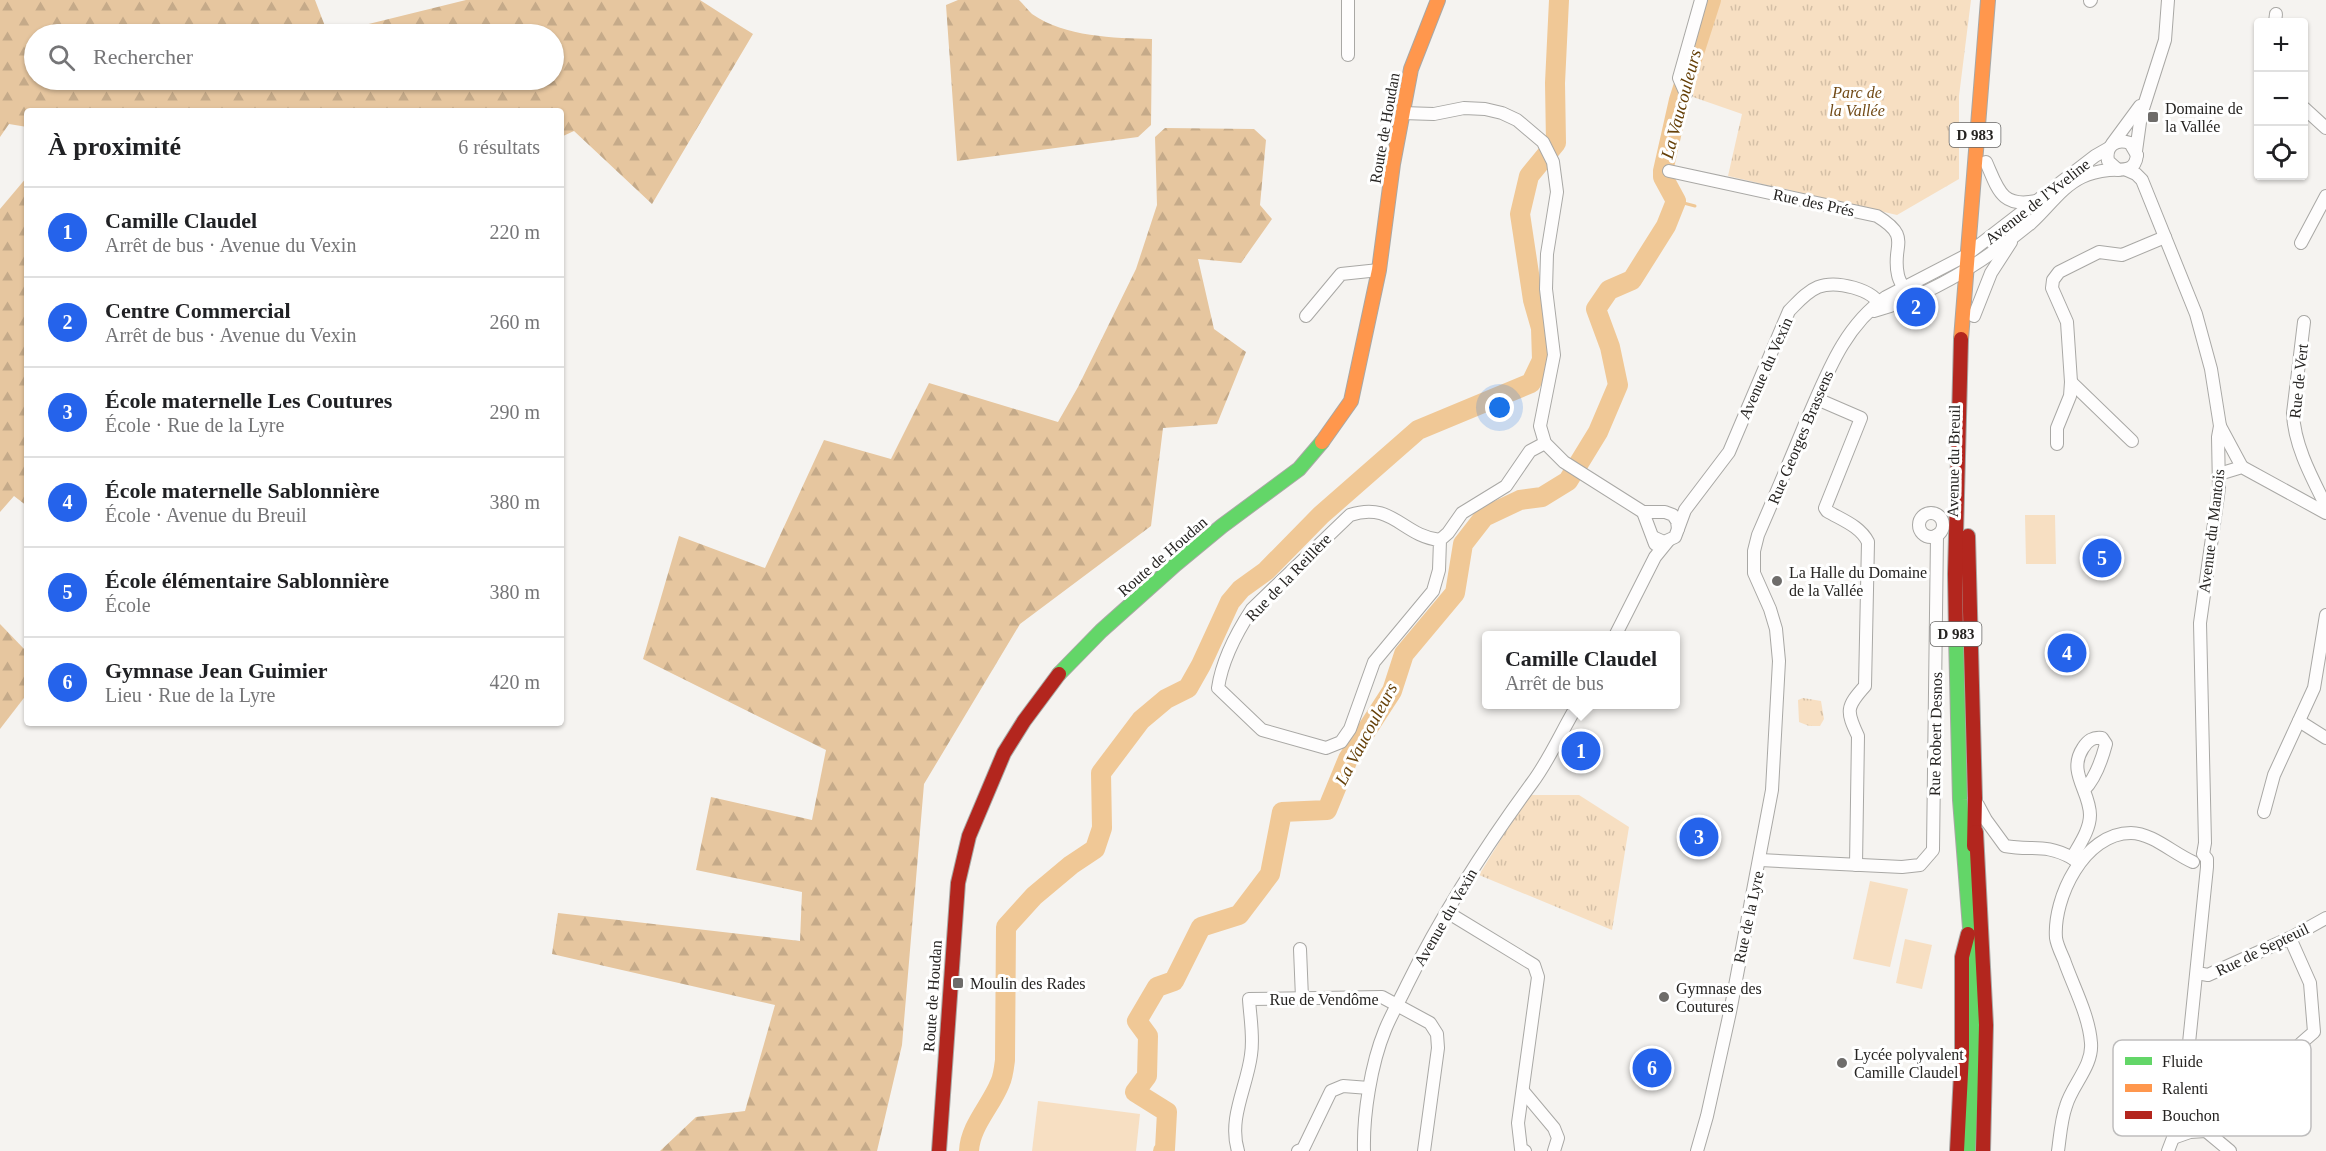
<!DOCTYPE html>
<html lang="fr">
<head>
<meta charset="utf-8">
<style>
	:root { --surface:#fff; --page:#f2f2f2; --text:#202124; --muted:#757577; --line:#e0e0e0; --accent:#2563eb }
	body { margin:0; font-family:"Times New Roman",serif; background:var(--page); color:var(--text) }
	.controls { position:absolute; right:18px; top:18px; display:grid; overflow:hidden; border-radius:6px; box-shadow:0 2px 4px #0004 }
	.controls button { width:54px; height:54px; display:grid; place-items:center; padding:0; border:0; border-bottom:2px solid var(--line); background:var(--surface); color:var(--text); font:30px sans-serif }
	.you { position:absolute; left:1500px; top:408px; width:21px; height:21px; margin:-15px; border:4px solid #fff; border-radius:50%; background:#1a73e8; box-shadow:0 0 0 9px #1a73e833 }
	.badge { display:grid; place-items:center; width:39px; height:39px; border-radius:50%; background:var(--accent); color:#fff; font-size:20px; font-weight:700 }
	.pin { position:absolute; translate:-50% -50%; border:3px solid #fff; box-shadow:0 2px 6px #0006 }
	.popup { position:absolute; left:1482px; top:631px; width:198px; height:78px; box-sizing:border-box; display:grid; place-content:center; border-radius:6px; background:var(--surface); filter:drop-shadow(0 2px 4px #0005); font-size:20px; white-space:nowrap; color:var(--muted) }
	.popup b { font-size:22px; color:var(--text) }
	.popup::after { content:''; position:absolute; left:50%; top:100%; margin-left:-12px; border:12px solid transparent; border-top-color:var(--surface) }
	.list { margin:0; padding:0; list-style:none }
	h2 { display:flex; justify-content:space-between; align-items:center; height:78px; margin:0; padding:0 24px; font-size:26px }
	h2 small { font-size:20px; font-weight:400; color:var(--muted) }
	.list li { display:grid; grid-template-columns:39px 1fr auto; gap:18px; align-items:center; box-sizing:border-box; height:90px; padding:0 24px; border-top:2px solid var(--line) }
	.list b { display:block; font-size:22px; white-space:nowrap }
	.list p { margin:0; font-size:20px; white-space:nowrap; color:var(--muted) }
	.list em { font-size:20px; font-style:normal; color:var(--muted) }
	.icon { flex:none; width:33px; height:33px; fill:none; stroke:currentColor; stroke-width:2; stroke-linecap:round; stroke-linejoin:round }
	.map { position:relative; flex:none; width:2326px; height:1151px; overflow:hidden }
	.search { position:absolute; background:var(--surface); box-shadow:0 2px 4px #0004; left:24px; top:24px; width:540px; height:66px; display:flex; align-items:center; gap:15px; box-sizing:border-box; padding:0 21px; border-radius:33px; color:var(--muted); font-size:22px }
	.panel { position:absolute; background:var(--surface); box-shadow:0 2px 4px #0004; left:24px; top:108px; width:540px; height:618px; border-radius:6px }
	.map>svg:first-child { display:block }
	.grass { fill:url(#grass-tufts) }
	.forest { fill:url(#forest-firs); fill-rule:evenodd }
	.garden { fill:#f7dfc2 }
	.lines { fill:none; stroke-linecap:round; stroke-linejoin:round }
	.stream { stroke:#f0c896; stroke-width:3 }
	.river { stroke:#f0c896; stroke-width:20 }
	.street-casing { stroke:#a9a8a5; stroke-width:14 }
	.fast-casing { stroke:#a9a8a5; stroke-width:16 }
	.slow-casing { stroke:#a9a8a5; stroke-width:16 }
	.jam-casing { stroke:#a9a8a5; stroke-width:16 }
	.street { stroke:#fefdfd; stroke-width:12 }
	.fast { stroke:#63d668; stroke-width:14 }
	.slow { stroke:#ff974d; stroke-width:14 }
	.jam { stroke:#b3261e; stroke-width:14 }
	.poi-dot { fill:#6e6c6a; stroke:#fff; stroke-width:2 }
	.labels { text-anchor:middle; stroke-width:6; stroke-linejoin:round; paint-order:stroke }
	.shield { fill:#fff; stroke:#676664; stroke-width:1.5 }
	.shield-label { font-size:15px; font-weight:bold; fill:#262422 }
	.park-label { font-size:16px; font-style:italic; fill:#714a16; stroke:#fff }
	.poi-label { font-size:16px; fill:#262422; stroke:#fff; text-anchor:start }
	.street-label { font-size:16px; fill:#262422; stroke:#fff }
	.water-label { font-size:18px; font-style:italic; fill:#664109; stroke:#fff }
	.key { fill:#fff; stroke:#bebdbd; stroke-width:1.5 }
	.key-label { font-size:16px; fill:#262422 }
</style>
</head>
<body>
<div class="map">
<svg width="2326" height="1151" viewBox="0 0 2326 1151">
	<defs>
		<pattern id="grass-tufts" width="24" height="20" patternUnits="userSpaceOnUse" patternTransform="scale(1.5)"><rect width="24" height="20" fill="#f7dfc2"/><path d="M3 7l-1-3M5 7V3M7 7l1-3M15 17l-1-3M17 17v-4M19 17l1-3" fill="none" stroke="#d4bfa6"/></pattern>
		<pattern id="forest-firs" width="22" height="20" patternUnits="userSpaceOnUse" patternTransform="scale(1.5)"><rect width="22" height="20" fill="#e6c69f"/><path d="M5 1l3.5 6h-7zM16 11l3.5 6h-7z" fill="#c5aa89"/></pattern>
	</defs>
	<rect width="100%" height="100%" fill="#f5f3f0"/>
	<g class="grass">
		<path d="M1717,0h254l-12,96v83l-62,36 -169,-39 14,-62 -49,-17 -3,-18z"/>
		<path d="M1803,698l18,3 3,18 -4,7h-11l-10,-4 -1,-22z"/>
		<path d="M1528,795h51l50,32 -17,103 -133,-55z"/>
	</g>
	<g class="forest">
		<path d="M0,0h315l13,34 138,-34h234l53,34 -101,170 -78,-73 -13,6v-26h-534v16l-18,-3 -9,13zM34,34h520v46h-520z"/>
		<path d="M958,0h61c4,4 9,10 13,14 33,23 82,24 120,25l-1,86 -13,12 -181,24 -11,-156z"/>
		<path d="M1165,128l89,1 12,11 -6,65 12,14 -31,44 -43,-4 16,70 32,23 -29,72 -54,4 -12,98 -131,98 -96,160 -22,261 -25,106h-217l36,-34 49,-6 30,-106 -223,-51 6,-41 242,28 2,-49 -106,-22 15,-73 101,23 14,-70 -183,-91 36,-123 86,32 59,-128 67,19 38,-76 129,39 20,-35 58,-118 21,-64 -2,-68z"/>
		<path d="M27,177v329l-13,-10 -14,16v-303z"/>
		<path d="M0,624l27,28v42l-27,35z"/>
	</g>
	<g class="garden">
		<path d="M2025,515h30l1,49h-30z"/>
		<path d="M1870,881l38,8 -18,78 -37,-8z"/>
		<path d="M1905,939l27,6 -10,44 -26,-6z"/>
		<path d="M1038,1101l102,13 -4,37h-104z"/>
	</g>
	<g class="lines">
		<path class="stream" d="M1676,201l19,5"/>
		<g class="river">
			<path d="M969,1151c1,-25 22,-45 31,-68 3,-6 4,-15 5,-23l1,-133 28,-31 37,-31 24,-16 7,-21 -1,-55 40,-53 25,-21 22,-11 13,-23 29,-63 11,-13 25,-18 55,-56 97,-85 113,-47 11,-23 -1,-32 -8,-28 -13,-86 9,-38 27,-33 -1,-60 4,-83"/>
			<path d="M1163,1151l2,-2 2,-37 -32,-20 12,-16 1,-40 -11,-15 20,-34 17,-6 27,-54 38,-12 31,-41 12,-62 45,-2 21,-51 44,-68 12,-37 51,-61 8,-49 21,-27 36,-17 22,-3 26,-16 30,-49 20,-47 -8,-38 -14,-38 13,-19 23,-10 34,-54 10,-25 -13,-24v-6l16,-71 32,-100"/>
		</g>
		<g class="street-casing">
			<g id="street">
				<path d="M2090,1l1,-1"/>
				<path d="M2275,22l1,-8"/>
				<path d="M1348,55v-55"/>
				<path d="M1686,94l-7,-16 22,-78"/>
				<path d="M2304,108l22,20"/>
				<path d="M1402,113l32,1 30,-6 21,1 17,4 15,7 26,22 10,20 4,30 -10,62 -1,35 8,66 -14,71 5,17 19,19 79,50h22l8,3 4,6 1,8"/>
				<path d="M2112,144l28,-38"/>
				<path d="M2136,151l5,-36 24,-75 3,-40"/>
				<path d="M1986,162c12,27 15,46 50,39"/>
				<path d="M2118,170l-10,-9c-3,-15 8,-23 22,-18l7,12"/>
				<path d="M2127,170l9,4 6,6 54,134 15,55 9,57 -2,11 1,51 -19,135 5,220 -2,11 4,5v8l-22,215 21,49 24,20"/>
				<path d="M1669,171l208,45c36,22 14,29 21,59 1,6 6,13 8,18"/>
				<path d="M2301,243l25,-47"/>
				<path d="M1874,311c58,-16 111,-50 157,-88 17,-15 30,-36 51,-46 8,-4 18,-6 27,-7 13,-1 26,3 28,-15"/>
				<path d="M1306,316l35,-42 38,-4"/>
				<path d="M1974,316l17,-43 20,-31"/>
				<path d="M2304,322l-11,91c1,32 19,65 33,93"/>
				<path d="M2071,382l61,59"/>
				<path d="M1817,399l44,19 -36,90 2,3c15,9 33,15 41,31l-3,144c-19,21 -19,25 -7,50l-2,129"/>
				<path d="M2220,426l22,41"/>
				<path d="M2057,444v-16l13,-32 1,-14 -4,-60 -15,-34 1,-8 6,-8 40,-20 23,3 43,-18"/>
				<path d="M2219,474l23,-7 84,46"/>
				<path d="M1643,512l12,32"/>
				<circle cx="1931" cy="525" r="12"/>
				<path d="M1653,537l11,5 11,-5 10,-27 44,-58 60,-141c9,-9 17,-19 29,-24 18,-7 56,2 63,20"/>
				<path d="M1440,540l-1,30 -6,21 -59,71 -24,67 -9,13 -15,6 -64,-18 -44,-42c4,-28 19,-56 34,-79l98,-94c43,-14 52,21 90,25l8,-7 14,-20 44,-27 24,-35 15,-8"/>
				<path d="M1615,636l40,-79 13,-16"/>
				<path d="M2299,721l27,17"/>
				<path d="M1978,805l8,15 19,26c27,5 40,-3 67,12"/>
				<path d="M2264,812l10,-37 40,-87 12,-73"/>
				<path d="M1760,860l142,7 18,-2 13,-15 4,-315"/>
				<path d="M2079,863l-7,-5c7,-13 18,-28 18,-43 0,-24 -23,-43 -7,-67 5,-8 10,-11 19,-10l4,6c-4,15 -10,34 -22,46"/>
				<path d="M1447,912l87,53 4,12 -20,146 3,26 4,2"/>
				<path d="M1300,949l2,49"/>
				<path d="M2197,973l11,2 82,-37 36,-20"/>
				<path d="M1523,1091l31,37 4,10 -4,13"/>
				<path d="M2256,1106c12,-34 31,-51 58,-74l-4,-49 -20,-45"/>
				<path d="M2173,1138l17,-6 16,-1"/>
				<path d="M1238,1151c-10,-33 9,-64 13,-96 3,-18 -1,-38 -2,-56l133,-2 48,26 7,11 1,14 -14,103"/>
				<path d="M1298,1151l5,-2 28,-58 12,-5 26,2"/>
				<path d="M1364,1151c-1,-36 7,-87 21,-121 6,-15 15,-30 22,-45 35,-71 78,-138 125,-202 18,-24 30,-53 46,-79"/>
				<path d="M1697,1151l10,-35 23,-104 42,-222 7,-129 -3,-32 -6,-20 -16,-36v-22l4,-16c16,-37 32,-74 47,-111 21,-47 37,-96 81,-127l79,-41 130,-100 14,-8"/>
				<path d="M2058,1151c2,-14 3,-31 8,-45 6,-21 27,-40 25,-63 -2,-28 -18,-57 -27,-83 -3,-7 -7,-15 -8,-22 -3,-40 28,-105 75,-105 21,0 43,21 62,29"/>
				<path d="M2168,1151l5,-13 11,-56"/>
			</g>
		</g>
		<g class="fast-casing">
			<g id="fast">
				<path d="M1956,636l4,164 12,154 1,93 -5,104"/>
				<path d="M1059,674l42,-43 75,-67 46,-38 77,-57 23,-27"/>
			</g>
		</g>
		<g class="slow-casing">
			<g id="slow">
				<path d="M1961,339l27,-339"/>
				<path d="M1322,442l29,-41 28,-131 14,-106 18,-95 27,-69"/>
			</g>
		</g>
		<g class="jam-casing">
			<g id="jam">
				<path d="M1968,536l7,262 -1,48"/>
				<path d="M1956,636l-1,-62 6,-235"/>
				<path d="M1976,832l10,193 -3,126"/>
				<path d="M939,1151l19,-268 11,-47 35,-83 20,-32 35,-47"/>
				<path d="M1957,1151l5,-97v-97l6,-23"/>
			</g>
		</g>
		<use href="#street" class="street"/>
		<use href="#fast" class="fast"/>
		<use href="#slow" class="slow"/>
		<use href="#jam" class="jam"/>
	</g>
	<g class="poi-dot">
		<rect x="2147" y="111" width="12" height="12" rx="3"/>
		<circle cx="1777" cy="581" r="6"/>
		<rect x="952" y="977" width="12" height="12" rx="3"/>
		<circle cx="1664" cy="997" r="6"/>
		<circle cx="1842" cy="1063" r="6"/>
	</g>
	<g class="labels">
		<g class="shield">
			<rect x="1949.5" y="123" width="51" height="24" rx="4.5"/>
			<rect x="1930.5" y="622" width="51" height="24" rx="4.5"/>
		</g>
		<g class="shield-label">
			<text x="1975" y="140">D 983</text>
			<text x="1956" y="639">D 983</text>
		</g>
		<g class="park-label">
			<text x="1857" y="98">Parc de<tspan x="1857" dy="18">la Vallée</tspan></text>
		</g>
		<g class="poi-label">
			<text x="2165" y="114">Domaine de<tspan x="2165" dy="18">la Vallée</tspan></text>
			<text x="1789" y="578">La Halle du Domaine<tspan x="1789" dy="18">de la Vallée</tspan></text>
			<text x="970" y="989">Moulin des Rades</text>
			<text x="1676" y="994">Gymnase des<tspan x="1676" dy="18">Coutures</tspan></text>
			<text x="1854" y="1060">Lycée polyvalent<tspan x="1854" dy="18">Camille Claudel</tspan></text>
		</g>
		<g class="street-label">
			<text transform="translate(1384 128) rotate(-80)" y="6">Route de Houdan</text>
			<text transform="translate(2037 201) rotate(-38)" y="6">Avenue de l'Yveline</text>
			<text transform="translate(1814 202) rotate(12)" y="6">Rue des Prés</text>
			<text transform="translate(1765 368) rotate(-66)" y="6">Avenue du Vexin</text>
			<text transform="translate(2298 381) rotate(-84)" y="6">Rue de Vert</text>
			<text transform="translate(1800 437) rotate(-67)" y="6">Rue Georges Brassens</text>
			<text transform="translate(1953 461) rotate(-89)" y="6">Avenue du Breuil</text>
			<text transform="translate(2211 531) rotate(-83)" y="6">Avenue du Mantois</text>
			<text transform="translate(1162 556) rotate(-41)" y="6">Route de Houdan</text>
			<text transform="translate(1288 577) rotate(-46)" y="6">Rue de la Reillère</text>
			<text transform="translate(1935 734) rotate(-89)" y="6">Rue Robert Desnos</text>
			<text transform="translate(1445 917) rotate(-60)" y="6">Avenue du Vexin</text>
			<text transform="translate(1748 917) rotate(-78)" y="6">Rue de la Lyre</text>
			<text transform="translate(2262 949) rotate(-26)" y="6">Rue de Septeuil</text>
			<text transform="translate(932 996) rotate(-86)" y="6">Route de Houdan</text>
			<text x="1324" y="1005">Rue de Vendôme</text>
		</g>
		<g class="water-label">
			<text transform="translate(1681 104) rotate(-75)" y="6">La Vaucouleurs</text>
			<text transform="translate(1366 734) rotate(-62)" y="6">La Vaucouleurs</text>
		</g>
	</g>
	<rect x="2113" y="1040" width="198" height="96" rx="9" class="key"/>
	<rect x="2125" y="1057" width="27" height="8" fill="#63d668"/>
	<rect x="2125" y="1084" width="27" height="8" fill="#ff974d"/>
	<rect x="2125" y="1111" width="27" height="8" fill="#b3261e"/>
	<g class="key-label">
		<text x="2162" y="1067">Fluide</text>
		<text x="2162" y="1094">Ralenti</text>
		<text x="2162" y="1121">Bouchon</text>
	</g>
</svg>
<div class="controls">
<button>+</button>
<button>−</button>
<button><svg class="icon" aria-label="locate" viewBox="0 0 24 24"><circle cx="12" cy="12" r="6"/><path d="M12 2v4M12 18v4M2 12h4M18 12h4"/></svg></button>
</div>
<div class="you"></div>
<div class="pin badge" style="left:1581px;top:751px">1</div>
<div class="popup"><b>Camille Claudel</b>Arrêt de bus</div>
<div class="pin badge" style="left:1916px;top:307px">2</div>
<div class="pin badge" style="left:1699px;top:837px">3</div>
<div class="pin badge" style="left:2067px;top:653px">4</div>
<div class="pin badge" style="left:2102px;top:558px">5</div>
<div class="pin badge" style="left:1652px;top:1068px">6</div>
<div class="search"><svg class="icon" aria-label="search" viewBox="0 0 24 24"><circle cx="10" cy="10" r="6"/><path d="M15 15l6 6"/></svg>Rechercher</div>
<section class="panel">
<h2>À proximité<small>6 résultats</small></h2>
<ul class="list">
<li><span class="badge">1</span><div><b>Camille Claudel</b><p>Arrêt de bus · Avenue du Vexin</p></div><em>220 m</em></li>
<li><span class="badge">2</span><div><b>Centre Commercial</b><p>Arrêt de bus · Avenue du Vexin</p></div><em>260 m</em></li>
<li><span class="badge">3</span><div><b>École maternelle Les Coutures</b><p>École · Rue de la Lyre</p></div><em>290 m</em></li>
<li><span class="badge">4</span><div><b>École maternelle Sablonnière</b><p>École · Avenue du Breuil</p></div><em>380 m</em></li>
<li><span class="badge">5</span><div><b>École élémentaire Sablonnière</b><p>École</p></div><em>380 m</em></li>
<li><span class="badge">6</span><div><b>Gymnase Jean Guimier</b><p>Lieu · Rue de la Lyre</p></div><em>420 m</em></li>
</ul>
</section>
</div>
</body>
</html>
